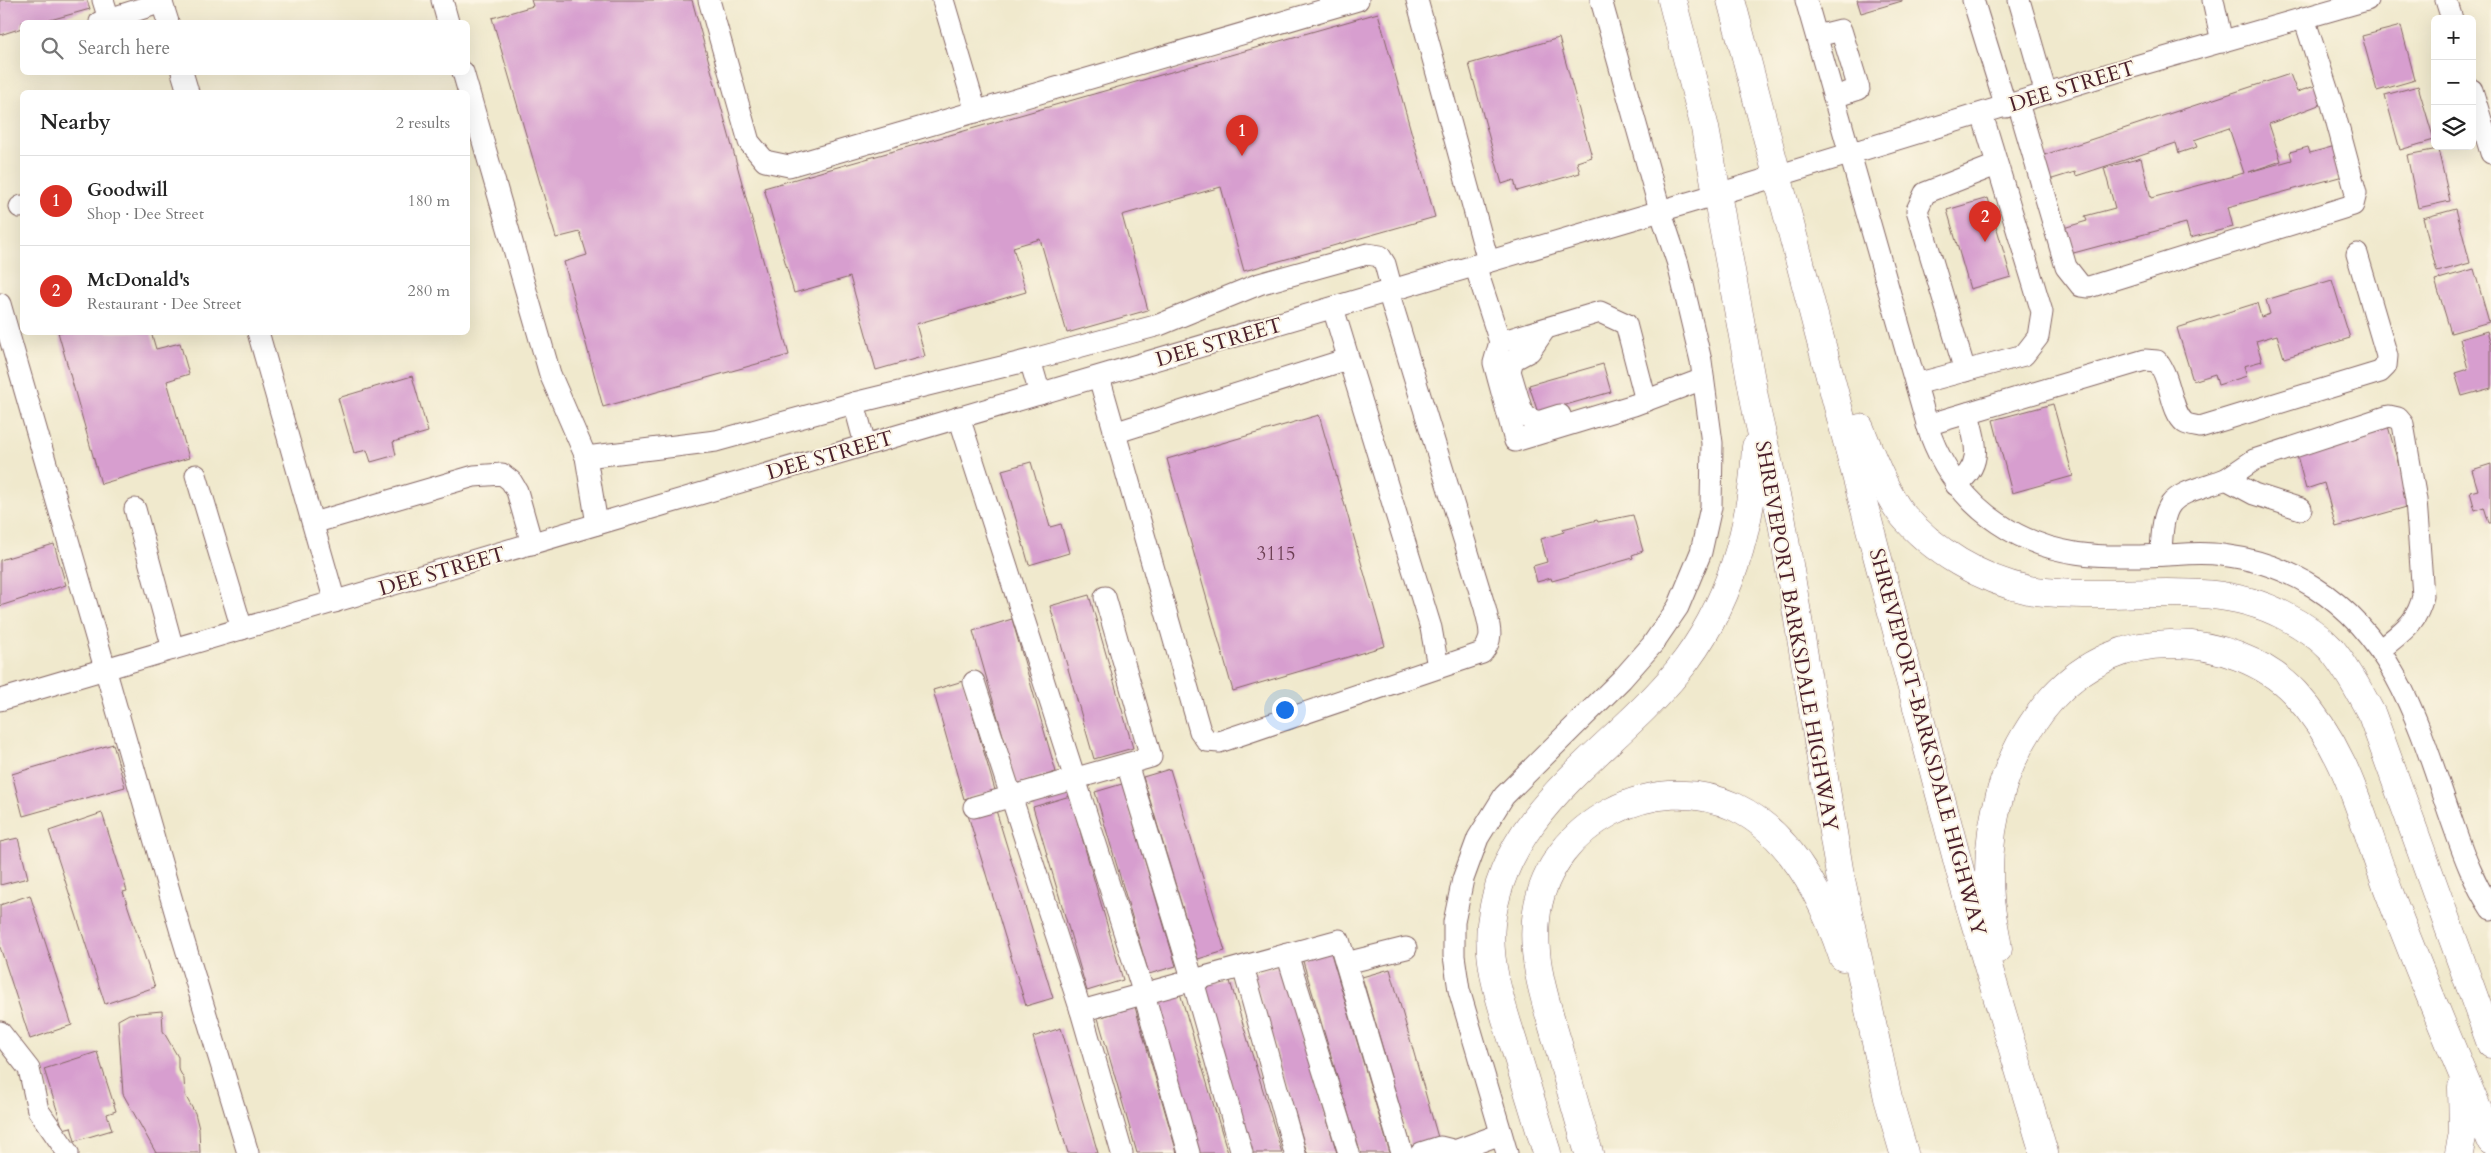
<!DOCTYPE html>
<html lang="en">
<head>
<meta charset="utf-8">
<style>
	:root { --surface:#fff; --page:#f6f6f6; --text:#222; --muted:#767676; --line:#e0e0e0; --accent:#d93025 }
	body { margin:0; font-family:Cardo,serif; background:var(--page); color:var(--text) }
	.controls { position:absolute; right:15px; top:15px; display:grid; overflow:hidden; border-radius:8px; box-shadow:0 5px 20px #0002 }
	.controls button { width:45px; height:45px; display:grid; place-items:center; padding:0; border:0; border-bottom:1px solid var(--line); background:var(--surface); color:var(--text); font:25px sans-serif }
	.you { position:absolute; left:1284px; top:709px; width:18px; height:18px; margin:-12px; border:4px solid #fff; border-radius:50%; background:#1a73e8; box-shadow:0 0 0 8px #1a73e833 }
	.badge { display:grid; place-items:center; width:32px; height:32px; border-radius:50%; background:var(--accent); color:#fff; font-size:16px; font-weight:700 }
	.pin { position:absolute; translate:-50% -41px; filter:drop-shadow(0 1px 2px #0008) }
	.pin::after { content:''; position:absolute; top:26px; width:18px; height:15px; background:inherit; clip-path:polygon(0 0,100% 0,50% 100%) }
	.list { margin:0; padding:0; list-style:none }
	h2 { display:flex; justify-content:space-between; align-items:center; height:65px; margin:0; padding:0 20px; font-size:21px }
	h2 small { font-size:16px; font-weight:400; color:var(--muted) }
	.list li { display:grid; grid-template-columns:32px 1fr auto; gap:15px; align-items:center; box-sizing:border-box; height:90px; padding:0 20px; border-top:1px solid var(--line) }
	.list b { display:block; font-size:19px; white-space:nowrap }
	.list p { margin:0; font-size:16px; white-space:nowrap; color:var(--muted) }
	.list em { font-size:16px; font-style:normal; color:var(--muted) }
	.icon { flex:none; width:28px; height:28px; fill:none; stroke:currentColor; stroke-width:2; stroke-linecap:round; stroke-linejoin:round }
	.map { position:relative; flex:none; width:2491px; height:1153px; overflow:hidden }
	.search { position:absolute; background:var(--surface); box-shadow:0 5px 20px #0002; left:20px; top:20px; width:450px; height:55px; display:flex; align-items:center; gap:12px; box-sizing:border-box; padding:0 18px; border-radius:8px; color:var(--muted); font-size:19px }
	.panel { position:absolute; background:var(--surface); box-shadow:0 5px 20px #0002; left:20px; top:90px; width:450px; height:245px; border-radius:8px }
	.map>svg:first-child { display:block }
	.building { fill:#d79ecf }
	.lines { fill:none; stroke-linecap:round; stroke-linejoin:round }
	.minor-casing { stroke:#846664; stroke-width:23 }
	.major-casing { stroke:#846664; stroke-width:29 }
	.minor { stroke:#fff; stroke-width:21 }
	.major { stroke:#fff; stroke-width:28 }
	.labels { text-anchor:middle; stroke-width:4; stroke-linejoin:round; paint-order:stroke }
	.number-label { font-size:19px; fill:#6d3f54 }
	.street-label { font-size:21px; fill:#4a1f2b; stroke:#fcf5e5 }
</style>
</head>
<body>
<div class="map">
<svg width="2491" height="1153" viewBox="0 0 2491 1153">
	<rect width="100%" height="100%" fill="#fcf5e5"/>
	<filter id="ink" filterUnits="userSpaceOnUse"><feTurbulence type="fractalNoise" baseFrequency=".02" numOctaves="2"/><feDisplacementMap in="SourceGraphic" scale="10" xChannelSelector="R" yChannelSelector="G"/><feConvolveMatrix kernelMatrix="1 2 1 2 8 2 1 2 1" color-interpolation-filters="sRGB"/></filter>
	<filter id="wash" filterUnits="userSpaceOnUse"><feTurbulence type="fractalNoise" baseFrequency=".0096" numOctaves="4" result="noise"/><feDisplacementMap in="SourceGraphic" scale="20" xChannelSelector="R" yChannelSelector="G"/><feGaussianBlur stdDeviation="1.12" result="paint"/><feColorMatrix in="noise" values="0 0 0 0 0 0 0 0 0 0 0 0 0 0 0 0 0 1.4 0 .05"/><feComposite in="paint" operator="in"/></filter>
	<g filter="url(#wash)">
		<rect width="100%" height="100%" fill="#f0e9cd"/>
		<g id="blocks">
			<g class="building">
				<path d="M0,0h87l3,9 -47,13h-21v6l-22,7z"/>
				<path d="M531,0h161l97,355 -186,52 -39,-145 23,-7 -7,-23 -24,6 -64,-220 41,-12z"/>
				<path d="M1857,0h45v1l-41,12z"/>
				<path d="M1378,13l57,204 -191,54 -23,-84 -99,28 26,95 -81,23 -27,-94 -27,8 13,45 -110,32 9,32 -49,14 -26,-93 -56,16 -30,-105z"/>
				<path d="M2401,26l14,54 -38,11 -15,-55z"/>
				<path d="M1559,38l33,119 -15,5 3,11 -63,18 -3,-11 -12,4 -33,-120z"/>
				<path d="M2290,74l7,18 21,-7 6,18 -55,21 12,37 -32,11 43,-12 -2,-8 18,-5 2,6 29,-8 8,30 -119,32 5,20 -43,11 -4,-15 -120,32 -6,-26 27,-8 -2,-5 30,-8 -11,-40 37,-10 10,40 93,-25 -15,-45 -35,12 3,7 -18,6 -3,-10 -100,33 -1,-4 -26,8 -8,-24z"/>
				<path d="M2418,86l16,54 -34,10 -15,-55z"/>
				<path d="M2438,149l12,52 -32,7 -11,-53z"/>
				<path d="M1988,198l23,79 -41,12 -23,-79z"/>
				<path d="M2456,209l14,54 -33,9 -14,-54z"/>
				<path d="M2474,269l15,53 -38,11 -16,-53z"/>
				<path d="M2332,280l18,58 -66,20 -7,-23 -21,6 6,20 -18,5 3,10 -29,9 -3,-11 -22,7 -16,-53 80,-25 4,14 9,-3 -4,-14z"/>
				<path d="M2487,331l4,13v44l-29,8 -7,-23 13,-4 -8,-30z"/>
				<path d="M58,332h93l5,17 24,-6 9,31 -22,7 22,77 -88,26z"/>
				<path d="M1603,364l8,28 -73,21 -9,-28z"/>
				<path d="M412,376l16,56 -35,10 3,13 -25,7 -4,-12 -13,3 -16,-55z"/>
				<path d="M2053,404l20,72 -61,17 -19,-73z"/>
				<path d="M1319,415l66,231 -152,45 -66,-232z"/>
				<path d="M2388,426l22,80 -74,21 -12,-44 -18,6 -10,-37z"/>
				<path d="M1031,462l19,65 11,-3 8,29 -40,12 -27,-95z"/>
				<path d="M2491,464v59h-2l-5,-16 -9,3 -5,-18 8,-2 -6,-20z"/>
				<path d="M1633,515l10,36 -11,4 1,3 -81,23 -1,-3 -14,4 -4,-16 14,-4 -6,-23 23,-7 -1,-3 34,-9 1,2z"/>
				<path d="M54,544l12,41 -66,21v-46z"/>
				<path d="M1089,595l44,153 -39,11 -44,-153z"/>
				<path d="M1012,619l44,153 -39,12 -44,-153z"/>
				<path d="M963,681l32,109 -31,9 -31,-109z"/>
				<path d="M113,744l12,43 -102,29 -11,-42z"/>
				<path d="M1170,769l55,182 -27,8 -55,-182z"/>
				<path d="M1122,784l54,182 -27,8 -54,-182z"/>
				<path d="M1070,796l53,184 -36,11 -54,-184z"/>
				<path d="M995,807l58,191 -27,8 -58,-191z"/>
				<path d="M102,813l25,78 -4,1 32,95 -50,17 -56,-173z"/>
				<path d="M18,838l10,40 -28,7v-43z"/>
				<path d="M30,895l42,130 -42,14 -30,-92v-42z"/>
				<path d="M1330,950l60,203h-30l-58,-195z"/>
				<path d="M1281,965l56,188h-30l-54,-180z"/>
				<path d="M1390,969l49,172 -27,8 -50,-172z"/>
				<path d="M1229,978l53,175h-30l-50,-167z"/>
				<path d="M1180,993l48,160h-31l-45,-151z"/>
				<path d="M1135,1007l42,146h-40l-39,-135z"/>
				<path d="M162,1011l1,20 15,26v11l6,11 1,16 10,18 4,16 1,24h-44l-33,-59 -5,-74 11,-6z"/>
				<path d="M1061,1028l37,125h-30l-35,-116z"/>
				<path d="M97,1052l19,59 -9,3 5,16 -37,11 -4,-14 -8,2 -19,-60z"/>
			</g>
		</g>
	</g>
	<g filter="url(#ink)">
		<use href="#blocks" fill-opacity="0" stroke="#846664" stroke-width="1"/>
		<g class="lines">
			<g class="minor-casing">
				<g id="minor">
					<path d="M103,0l6,19"/>
					<path d="M161,0l7,22"/>
					<path d="M442,0l6,22"/>
					<path d="M709,0l40,142 16,19 24,5 569,-166"/>
					<path d="M943,0l33,112"/>
					<path d="M1417,0l71,261"/>
					<path d="M1806,0l124,434c14,37 35,67 68,89 54,37 108,34 170,32 18,-1 36,-3 54,0 32,4 64,14 92,32 86,54 108,150 140,240 10,29 20,56 37,82"/>
					<path d="M1973,0l33,107"/>
					<path d="M2019,0l27,94"/>
					<path d="M2213,0l9,42"/>
					<path d="M2446,0l6,19"/>
					<path d="M100,22l62,-20"/>
					<path d="M1817,36l24,-6 18,59 -25,8"/>
					<path d="M182,72l6,20"/>
					<path d="M463,72l87,302 36,83 11,67"/>
					<path d="M2472,90l19,63"/>
					<path d="M2018,103l48,164 15,19 8,1 264,-82 3,-12 -24,-89 -28,-86"/>
					<path d="M20,207l2,-1"/>
					<path d="M1475,265l25,77 -6,21 21,78 119,-36 69,-26"/>
					<path d="M0,304l181,628 67,221"/>
					<path d="M1333,308l98,320 7,39"/>
					<path d="M1545,329l-15,22 -17,9 -3,11 11,37 5,9 12,5 22,-7"/>
					<path d="M258,332l77,270"/>
					<path d="M1500,342l100,-30 26,12 20,77"/>
					<path d="M1030,360l10,34"/>
					<path d="M1965,371l-48,-161 8,-17 71,-28"/>
					<path d="M1099,377l101,354 7,10 12,1 263,-89c13,-15 7,-27 3,-45l-97,-317"/>
					<path d="M1916,384l108,-29 14,-18 4,-25 -60,-198"/>
					<path d="M854,403l11,41"/>
					<path d="M959,417l185,577 45,159"/>
					<path d="M1927,425l218,-65 12,1c15,18 13,50 28,62 3,2 10,3 15,4l180,-55 6,-6 1,-10 -30,-102"/>
					<path d="M1114,433l234,-74"/>
					<path d="M586,457l130,-16 138,-38 176,-43 129,-35 100,-41 108,-30 13,2 5,8 7,26"/>
					<path d="M196,475l46,154"/>
					<path d="M2226,479l28,-19 135,-44 9,2 5,6 13,76 7,96c-6,28 -22,36 -43,54"/>
					<path d="M1956,485c29,-22 19,-42 12,-72"/>
					<path d="M135,509l38,140"/>
					<path d="M313,523l161,-47 28,-2 9,7 6,10 15,53"/>
					<path d="M2161,555c2,-62 10,-57 65,-76l28,15 47,15"/>
					<path d="M974,682l107,329"/>
					<path d="M0,700l1718,-506 411,-126 238,-68"/>
					<path d="M1127,764l66,217 49,172"/>
					<path d="M974,807l177,-50 -46,-160"/>
					<path d="M1287,954l62,199"/>
					<path d="M1346,963l60,-15"/>
					<path d="M1243,967l52,186"/>
					<path d="M0,1032l29,37 9,41 30,43"/>
					<path d="M1122,1153l-41,-142 258,-71 63,213"/>
					<path d="M1421,1153l19,-6 12,3"/>
					<path d="M1449,1153l52,-19"/>
					<path d="M1507,1153l-48,-163 -5,-34v-34l9,-43 15,-41 26,-42 118,-117 30,-34 26,-38 23,-55 10,-45 1,-64 -11,-82 -23,-97 -18,-54 -59,-210"/>
				</g>
			</g>
			<g class="major-casing">
				<g id="major">
					<path d="M1672,0l33,128 52,285 25,109 58,353 48,223 16,55"/>
					<path d="M1731,0l233,886 80,267"/>
					<path d="M1860,428c9,23 26,66 41,85 31,38 81,67 128,77 10,2 21,2 30,3 75,6 155,-14 224,22 18,9 35,20 49,35 16,20 28,42 40,65l119,329"/>
					<path d="M1998,949c-2,-17 -7,-34 -8,-51 -6,-73 15,-148 64,-202 30,-33 74,-53 119,-52 43,0 92,17 122,49 55,60 66,126 94,199 32,84 67,167 102,249"/>
					<path d="M1547,1153c-11,-36 -22,-72 -33,-108 -12,-39 -27,-80 -23,-121 13,-117 120,-170 187,-253 51,-63 74,-144 78,-224"/>
					<path d="M1589,1153c-11,-36 -21,-73 -31,-109 -13,-44 -28,-87 -21,-133 14,-88 118,-142 198,-104 57,27 89,93 108,150"/>
					<path d="M2459,1153l4,-20 -1,-46"/>
				</g>
			</g>
			<use href="#minor" class="minor"/>
			<use href="#major" class="major"/>
		</g>
	</g>
	<g class="labels">
		<g class="number-label">
			<text x="1276" y="560">3115</text>
		</g>
		<g class="street-label">
			<text transform="translate(2072 86) rotate(-17)" y="7">DEE STREET</text>
			<text transform="translate(1219 342) rotate(-16)" y="7">DEE STREET</text>
			<text transform="translate(830 455) rotate(-16)" y="7">DEE STREET</text>
			<text transform="translate(442 571) rotate(-16)" y="7">DEE STREET</text>
			<text transform="translate(1797 636) rotate(80)" y="7">SHREVEPORT BARKSDALE HIGHWAY</text>
			<text transform="translate(1928 742) rotate(75)" y="7">SHREVEPORT-BARKSDALE HIGHWAY</text>
		</g>
	</g>
</svg>
<div class="controls">
<button>+</button>
<button>−</button>
<button><svg class="icon" aria-label="layers" viewBox="0 0 24 24"><path d="M12 4l9 5-9 5-9-5zM3 14l9 5 9-5"/></svg></button>
</div>
<div class="you"></div>
<div class="pin badge" style="left:1242px;top:156px">1</div>
<div class="pin badge" style="left:1985px;top:242px">2</div>
<div class="search"><svg class="icon" aria-label="search" viewBox="0 0 24 24"><circle cx="10" cy="10" r="6"/><path d="M15 15l6 6"/></svg>Search here</div>
<section class="panel">
<h2>Nearby<small>2 results</small></h2>
<ul class="list">
<li><span class="badge">1</span><div><b>Goodwill</b><p>Shop · Dee Street</p></div><em>180 m</em></li>
<li><span class="badge">2</span><div><b>McDonald's</b><p>Restaurant · Dee Street</p></div><em>280 m</em></li>
</ul>
</section>
</div>
</body>
</html>
